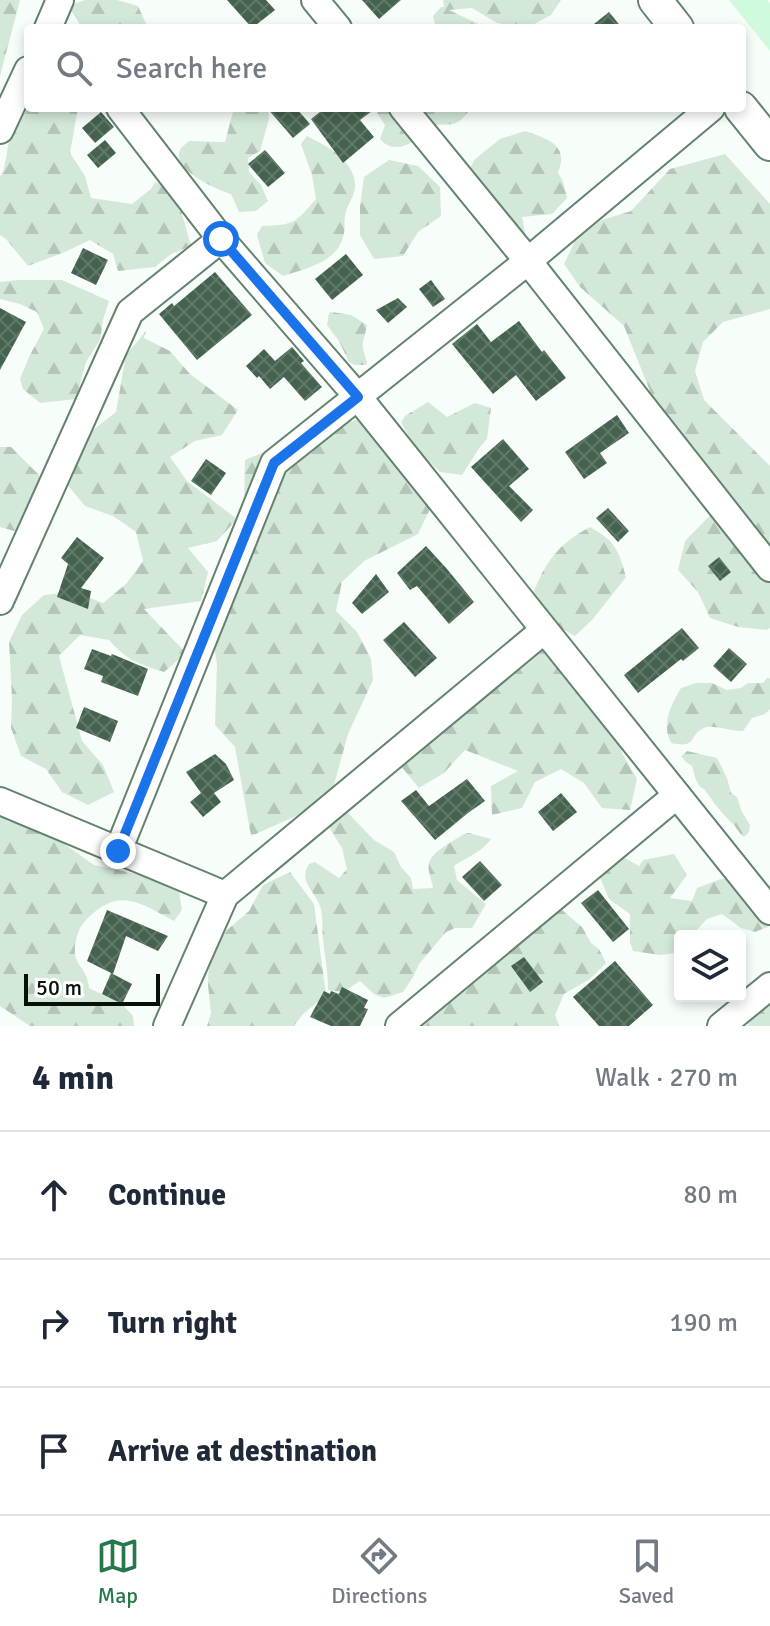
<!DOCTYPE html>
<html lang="en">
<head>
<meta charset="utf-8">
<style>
	:root { --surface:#fff; --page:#f6f6f7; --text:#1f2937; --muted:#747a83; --line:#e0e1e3; --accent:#26784a }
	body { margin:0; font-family:Signika,sans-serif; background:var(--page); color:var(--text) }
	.controls { position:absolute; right:24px; bottom:24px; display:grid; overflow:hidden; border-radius:8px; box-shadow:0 4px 12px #0003 }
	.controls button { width:72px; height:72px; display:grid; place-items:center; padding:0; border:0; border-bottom:2px solid var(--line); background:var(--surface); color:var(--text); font:40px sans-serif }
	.scale { position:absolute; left:24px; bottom:20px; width:136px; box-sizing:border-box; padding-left:8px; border:4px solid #061109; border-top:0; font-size:22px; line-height:28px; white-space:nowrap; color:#061109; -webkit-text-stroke:6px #fff; paint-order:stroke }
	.stop { position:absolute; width:24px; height:24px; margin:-18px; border:6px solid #1a73e8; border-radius:50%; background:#fff }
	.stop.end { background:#1a73e8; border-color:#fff; box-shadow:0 2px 8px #0008 }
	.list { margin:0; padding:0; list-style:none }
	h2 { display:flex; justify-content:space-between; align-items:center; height:104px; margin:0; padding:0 32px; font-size:34px }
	h2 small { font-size:26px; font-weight:400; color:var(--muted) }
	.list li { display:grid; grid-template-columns:52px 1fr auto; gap:24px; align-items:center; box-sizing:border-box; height:128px; padding:0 32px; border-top:2px solid var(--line) }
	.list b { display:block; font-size:30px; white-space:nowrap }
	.list em { font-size:26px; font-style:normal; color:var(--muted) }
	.icon { flex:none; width:44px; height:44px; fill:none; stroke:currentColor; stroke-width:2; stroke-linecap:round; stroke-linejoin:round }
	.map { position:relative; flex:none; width:770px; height:1026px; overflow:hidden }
	.search { position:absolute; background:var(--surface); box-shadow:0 4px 12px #0003; left:24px; right:24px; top:24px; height:88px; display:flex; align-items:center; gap:20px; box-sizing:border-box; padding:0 28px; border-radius:8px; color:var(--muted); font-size:30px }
	.sheet { height:488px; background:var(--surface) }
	nav { display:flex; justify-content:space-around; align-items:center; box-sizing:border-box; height:112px; border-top:2px solid var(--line); background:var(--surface); font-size:22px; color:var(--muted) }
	nav a { display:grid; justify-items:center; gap:4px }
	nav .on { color:var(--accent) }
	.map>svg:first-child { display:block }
	.built { fill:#d0fadd }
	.forest { fill:url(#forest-firs) }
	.building { fill:url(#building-cross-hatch) }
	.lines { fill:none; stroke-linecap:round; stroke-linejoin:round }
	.minor-casing { stroke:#63836d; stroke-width:30 }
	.major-casing { stroke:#63836d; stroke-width:36 }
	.minor { stroke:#fff; stroke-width:26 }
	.major { stroke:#fff; stroke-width:32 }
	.route { stroke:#1a73e8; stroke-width:10 }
</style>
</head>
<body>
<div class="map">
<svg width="770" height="1026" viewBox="0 0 770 1026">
	<defs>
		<pattern id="forest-firs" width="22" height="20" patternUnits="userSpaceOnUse" patternTransform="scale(2)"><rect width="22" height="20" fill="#d3e8d9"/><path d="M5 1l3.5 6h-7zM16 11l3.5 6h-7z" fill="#b4c6b9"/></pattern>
		<pattern id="building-cross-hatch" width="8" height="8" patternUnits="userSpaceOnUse" patternTransform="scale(2)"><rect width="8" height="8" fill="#44624e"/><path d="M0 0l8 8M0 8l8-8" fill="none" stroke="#607868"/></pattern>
	</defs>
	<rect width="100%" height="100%" fill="#f7fdf8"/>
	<path class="built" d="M729,0h38l3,3v48z"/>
	<g class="forest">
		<path d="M0,0h20l-20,76z"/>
		<path d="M85,0h32l21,6 10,22h-63l-4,-2 -13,-20z"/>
		<path d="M443,0h118l-10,15 -24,13 -30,-5 -25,-15 -23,2 38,18h-51l-3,-12 8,-9h3z"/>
		<path d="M28,92v16h50l-8,45 15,23 6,22 41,6 19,-15 4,-7 20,7 16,57 -20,8 -16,13 -37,4 -5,-17 -23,-14 -25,12 -37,14 -22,-27 -6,-4v-58l4,-8 9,-50z"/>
		<path d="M234,108h34l1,11 -9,32 -12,7 1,14 12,13 7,16 -12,10 -17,1 -8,-18c-13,-4 -60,-24 -51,-44 2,-4 6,-6 9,-9l36,1z"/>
		<path d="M379,108h92c-13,18 -15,16 -36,17 -15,12 -37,34 -55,14l5,-14 -8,-12z"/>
		<path d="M525,131c21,7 45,14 33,41l5,10 4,16 -15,16 -30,3 3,16 -5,2 -54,-56 8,-19 26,-21z"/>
		<path d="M307,136c20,10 50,26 48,52 -1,9 -7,15 -9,24 -3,8 0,17 -3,25 -6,25 -38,32 -60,39l-18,-13 -8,-28 5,-9c33,-1 33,-3 54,-27l-4,-24 -11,-31z"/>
		<path d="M725,154l45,50v105l-47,13 -20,20 -8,29 9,29 66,66v162l-3,2 -29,-3 -28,-9 -12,-26 -20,-22 7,-29 41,-42 -70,-93 -32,-80 -44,-39 -16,-23 13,-27 25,-17 29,-9 39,-42z"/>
		<path d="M389,160l29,6 22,21 1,29 -23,16 -15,24 -29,3 -14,-24v-29l4,-29z"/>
		<path d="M18,280h44l47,21 -6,19 -3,20 -14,22 -10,37 -36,4 -17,-14 -3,-10 9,-22 15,-28 -7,-17 -17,-8 -20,-5v-17z"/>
		<path d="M332,312l19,3 16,10c-4,20 -7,17 0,37l-1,3h-11l-6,-3 -10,-21 -12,-16 2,-12z"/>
		<path d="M146,331l-2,7 26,13 20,23 48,36 -16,25 -27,6 -25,16 17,24 50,38 -20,22 -29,7 20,24 -7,29 -57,8 42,44 -22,19c-25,-8 -38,-12 -55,-32l-29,-5 -21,21 23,85 21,24 11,27 -26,13 -26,-13 -16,-23 -25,-13 -10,-28 1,-29 -3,-57 13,-27 22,-20 30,-3 29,11 23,-19 17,-23 -7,-29 -23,-16 -28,-10 -19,-23 8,-29 19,-24 23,-18 10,-57z"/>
		<path d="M428,402l19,15 28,-14 16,5 -4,31 -7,8 -18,28 -22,-3 -25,-24 -14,-26 4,-6z"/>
		<path d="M357,420l43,40 31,47 -13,27 -54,27 -22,21 -6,29 21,21 14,27 2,21 -25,54 -16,58 -25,19 -56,25 -16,-89 -20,-22 2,-61 -5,-29 31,-82 2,-93 82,-35z"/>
		<path d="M0,447h11l28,28 3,37 -17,22 -25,-7z"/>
		<path d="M590,527c26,15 28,22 36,50l-33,42 -18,17 -18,-10 -25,-30c13,-34 26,-52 58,-69z"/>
		<path d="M530,637l31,7 55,80 6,29 15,26 -7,31 -28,-2 -18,-25 -23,-14 -26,13 -13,26 -30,7 -1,-29 27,-15 -53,-21 -21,23 -25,15 -19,-23 5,-29 17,-25 52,-34z"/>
		<path d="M768,677l2,2v30l-5,5 -13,4 -9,13c-10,1 -31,-7 -39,-3 -16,7 -6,21 -33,15 -10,-19 0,-38 10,-55l15,-5h16l15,7 14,-2 7,-5h15z"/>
		<path d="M687,751l30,7 10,20 4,15 6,4 5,15 8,13 -1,7 -5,5c-6,-4 -7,-10 -12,-14 -11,-10 -16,-18 -25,-30 -6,-9 -2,0 -9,-9 -3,-5 -4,-12 -6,-18l-6,-4 -5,-6z"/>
		<path d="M329,806l19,7 26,27 20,12 7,15 10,11 2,11 20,-1c-1,-8 -6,-17 -4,-25 3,-12 25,-22 35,-29l5,-1 22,6c-9,13 -24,18 -37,27l3,14 29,24 -14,24h-17l-9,4 -27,32 -6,13 -10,15 -19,6 -10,-4 -14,-13 -17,11 -15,-2c0,-19 -3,-32 -5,-50 -1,-10 0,-22 -2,-31 -4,-17 -24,-27 -12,-45l6,-2 24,16 8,-9 -5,-21 -12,-19z"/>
		<path d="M0,817l10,5 40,4 17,20 27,19 66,14 19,13 3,18 -8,11c-35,-19 -56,-35 -88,-1 -8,8 -12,23 -11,34 1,9 8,14 11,22 1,1 3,10 3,12l33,16 11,12 1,10h-104l-30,-20z"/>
		<path d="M614,852l25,14 4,-6 31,-6 13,21 -17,23 22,3 5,-13 24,-9 26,-1 23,19v29l-15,6 -14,-4 -19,-14 -15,5 -16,17h-11v12l-5,5 -15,2 -27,-4 -3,-9v-28l-21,-15 -11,-26z"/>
		<path d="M290,872l24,32 12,91 -23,19 -9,12h-87l4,-13 -3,-28 1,-29 18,-26 22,-19 14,-26z"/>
		<path d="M555,904l27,23 9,16 8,6 7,14 -16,16 -26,15 -9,21 4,11h-143z"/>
		<path d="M770,991v35h-24l2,-1z"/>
	</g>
	<g class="building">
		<path d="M227,0h39l9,10 -23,18z"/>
		<path d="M362,0h39l-22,19z"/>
		<path d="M609,12l13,16h-33z"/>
		<path d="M267,108h29l14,16 -17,14z"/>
		<path d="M325,108h51l-16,12 14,17 -31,26 -32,-44z"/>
		<path d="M101,112l13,15 -19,16 -13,-15z"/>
		<path d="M105,140l11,13 -18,15 -11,-13z"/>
		<path d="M265,150l20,23 -17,14 -20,-23z"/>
		<path d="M83,248l25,12 -12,25 -25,-12z"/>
		<path d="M346,254l17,21 -31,25 -17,-21z"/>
		<path d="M215,272l37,43 -55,45 -38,-46 13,-11 2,3z"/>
		<path d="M431,280l14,19 -12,8 -14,-18z"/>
		<path d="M398,298l9,9 -19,16 -12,-13z"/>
		<path d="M0,308l26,14 -26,48z"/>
		<path d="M519,321l23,31 2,-2 22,28 -30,23 -20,-26 -23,19 -41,-50 25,-20 14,18z"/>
		<path d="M292,347l12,14 -3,2 21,24 -17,14 -21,-24 -14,12 -11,-13 -2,2 -11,-12 18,-17 11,12z"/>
		<path d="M617,415l12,18 -29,20 7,10 -23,16 -19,-27z"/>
		<path d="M503,439l26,30 -20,17 24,24 -12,12 -50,-55z"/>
		<path d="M206,459l20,14 -15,22 -20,-14z"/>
		<path d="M608,508l21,23 -11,11 -22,-24z"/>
		<path d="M77,537l27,21 -23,30 10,3 -3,18 -31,-12 11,-33 -7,-6z"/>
		<path d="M426,546l21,23 27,33 -25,22 -32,-38 -7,4 -13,-17z"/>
		<path d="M719,557l12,15 -11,9 -12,-15z"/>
		<path d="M376,574l13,18 -27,22 -10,-11z"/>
		<path d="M404,622l33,36 -22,19 -32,-37z"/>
		<path d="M682,628l17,20 -16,13 -2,-2 -43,34 -14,-18z"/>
		<path d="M729,648l18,16 -16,18 -18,-16z"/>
		<path d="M92,649l19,7 1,-2 36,15 -10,27 -37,-14 2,-6 -19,-7z"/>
		<path d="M84,707l34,14 -8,21 -34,-14z"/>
		<path d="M215,754l11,10 8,16 -20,13 7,9 -18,15 -13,-15 11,-9 -15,-21z"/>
		<path d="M467,779l18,22 -17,12 -33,27 -34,-39 15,-11 13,16z"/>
		<path d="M561,793l16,19 -24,19 -15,-19z"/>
		<path d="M480,861l22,24 -18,16 -22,-24z"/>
		<path d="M598,890l31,39 -16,13 -32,-39z"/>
		<path d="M107,910l61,26 -10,15 -32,-15 -13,38 -26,-13z"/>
		<path d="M524,957l19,25 -13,10 -19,-26z"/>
		<path d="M615,961l38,44 -24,21h-30l-26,-29z"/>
		<path d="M111,973l21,11 -10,20 -20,-10z"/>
		<path d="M342,987l26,13 -4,8 4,1 -8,17h-29l-21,-9 14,-26 6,3 1,-3 8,3z"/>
	</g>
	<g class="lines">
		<g class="minor-casing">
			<g id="minor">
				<path d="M315,0l23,28"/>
				<path d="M48,28l12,-28"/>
				<path d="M120,108l101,131 137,158 412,514"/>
				<path d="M403,108l125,153 242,307"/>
				<path d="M0,130l28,-60"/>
				<path d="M0,601l130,-289 91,-73"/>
				<path d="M0,801l225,94"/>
				<path d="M118,851l156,-388 254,-202 183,-153"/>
				<path d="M167,1026l58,-131 318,-264"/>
				<path d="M399,1026l278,-231"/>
				<path d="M721,1026l49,-40"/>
			</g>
		</g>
		<g class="major-casing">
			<g id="major">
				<path d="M655,0l22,28"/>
				<path d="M741,108l29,36"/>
			</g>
		</g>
		<use href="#minor" class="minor"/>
		<use href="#major" class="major"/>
	</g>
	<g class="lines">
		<path class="route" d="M118,851l156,-388 84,-66 -137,-158"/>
	</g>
</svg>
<div class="controls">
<button><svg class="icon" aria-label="layers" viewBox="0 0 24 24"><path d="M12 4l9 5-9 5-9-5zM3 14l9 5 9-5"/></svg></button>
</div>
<div class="scale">50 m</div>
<div class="stop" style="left:221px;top:239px"></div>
<div class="stop end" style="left:118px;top:851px"></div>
<div class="search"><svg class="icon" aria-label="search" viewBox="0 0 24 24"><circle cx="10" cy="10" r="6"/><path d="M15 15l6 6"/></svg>Search here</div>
</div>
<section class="sheet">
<h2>4 min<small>Walk · 270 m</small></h2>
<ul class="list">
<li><svg class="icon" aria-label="ahead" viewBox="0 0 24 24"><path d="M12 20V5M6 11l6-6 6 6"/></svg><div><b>Continue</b></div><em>80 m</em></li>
<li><svg class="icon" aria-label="right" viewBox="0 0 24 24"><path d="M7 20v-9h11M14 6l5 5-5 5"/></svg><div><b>Turn right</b></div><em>190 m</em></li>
<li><svg class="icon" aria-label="arrive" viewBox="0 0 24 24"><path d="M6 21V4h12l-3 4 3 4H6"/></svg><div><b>Arrive at destination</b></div></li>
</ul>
</section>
<nav>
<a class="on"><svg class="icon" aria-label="map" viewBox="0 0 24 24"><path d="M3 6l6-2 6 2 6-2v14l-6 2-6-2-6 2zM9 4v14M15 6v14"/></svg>Map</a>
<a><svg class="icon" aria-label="directions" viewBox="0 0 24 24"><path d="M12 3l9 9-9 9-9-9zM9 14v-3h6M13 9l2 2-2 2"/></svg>Directions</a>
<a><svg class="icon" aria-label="saved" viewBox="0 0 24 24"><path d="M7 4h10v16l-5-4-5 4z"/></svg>Saved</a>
</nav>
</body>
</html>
